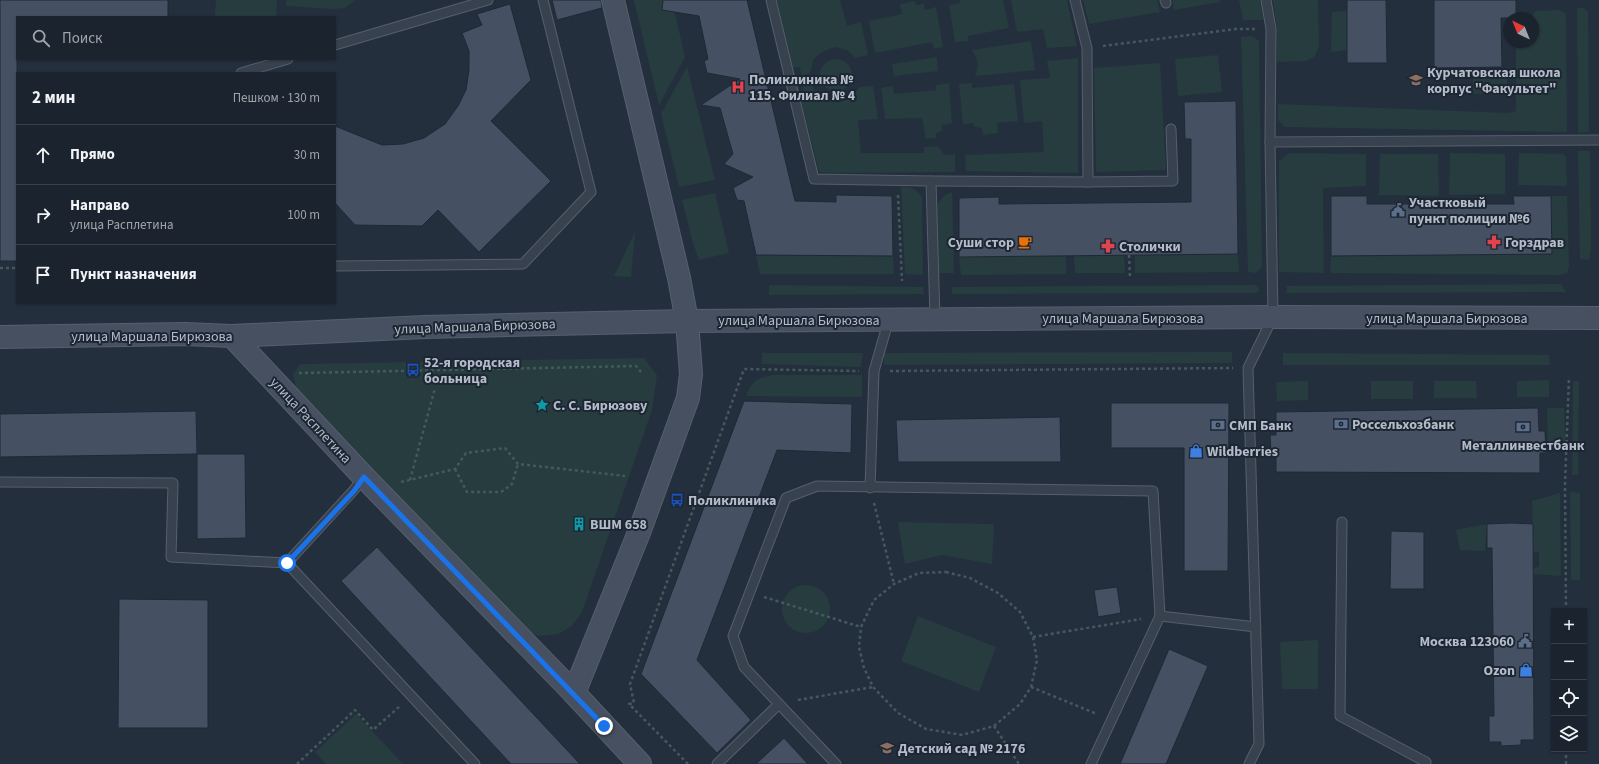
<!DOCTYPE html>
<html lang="ru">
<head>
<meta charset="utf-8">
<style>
	:root { --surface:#1b232e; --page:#282f3a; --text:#f1f3f6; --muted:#a0a4aa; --line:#39404a }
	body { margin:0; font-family:"Source Sans 3",sans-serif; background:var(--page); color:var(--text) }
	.controls { position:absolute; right:12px; bottom:12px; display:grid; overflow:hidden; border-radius:0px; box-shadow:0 1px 3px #0004 }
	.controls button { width:36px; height:36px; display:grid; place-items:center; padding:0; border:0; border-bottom:1px solid var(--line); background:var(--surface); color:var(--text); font:20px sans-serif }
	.compass { position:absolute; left:1503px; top:12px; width:36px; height:36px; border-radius:50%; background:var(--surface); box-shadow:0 1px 3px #0004; rotate:317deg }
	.stop { position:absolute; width:12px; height:12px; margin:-9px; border:3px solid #1a73e8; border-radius:50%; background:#fff }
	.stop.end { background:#1a73e8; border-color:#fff; box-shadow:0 1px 4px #0008 }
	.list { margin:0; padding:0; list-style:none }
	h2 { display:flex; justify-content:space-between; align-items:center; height:52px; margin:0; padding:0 16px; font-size:17px }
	h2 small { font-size:13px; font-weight:400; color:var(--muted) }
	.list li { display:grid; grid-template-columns:26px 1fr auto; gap:12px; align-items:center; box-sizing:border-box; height:60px; padding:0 16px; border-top:1px solid var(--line) }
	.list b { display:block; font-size:15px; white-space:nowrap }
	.list p { margin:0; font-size:13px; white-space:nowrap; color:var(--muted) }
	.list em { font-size:13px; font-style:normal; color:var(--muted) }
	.icon { flex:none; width:22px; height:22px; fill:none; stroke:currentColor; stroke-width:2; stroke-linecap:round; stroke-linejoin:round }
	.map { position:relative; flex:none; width:1599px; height:764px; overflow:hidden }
	.search { position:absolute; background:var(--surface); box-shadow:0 1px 3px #0004; left:16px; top:16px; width:320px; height:44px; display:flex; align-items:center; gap:10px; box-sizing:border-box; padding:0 14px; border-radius:0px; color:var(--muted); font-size:15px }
	.panel { position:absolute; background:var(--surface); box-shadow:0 1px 3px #0004; left:16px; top:72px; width:320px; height:232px; border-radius:0px }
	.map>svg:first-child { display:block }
	.green { fill:#263c3f }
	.building { fill:#455162; stroke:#1f2835 }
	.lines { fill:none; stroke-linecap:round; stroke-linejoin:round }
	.lane-casing { stroke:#565f6c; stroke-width:11 }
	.secondary-casing { stroke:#565f6c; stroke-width:24 }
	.path { stroke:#44595c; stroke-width:2.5; stroke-dasharray:3 3; stroke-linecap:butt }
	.lane { stroke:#38414e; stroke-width:9 }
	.secondary { stroke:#465061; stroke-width:22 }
	.route { stroke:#1a73e8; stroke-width:5 }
	.labels { text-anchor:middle; stroke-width:4; stroke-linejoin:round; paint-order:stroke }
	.poi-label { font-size:14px; font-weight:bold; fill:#b4bcc9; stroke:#1d2633; text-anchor:start }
	.street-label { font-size:14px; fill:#b4bcc9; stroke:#1d2633 }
</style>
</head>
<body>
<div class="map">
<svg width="1599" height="764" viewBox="0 0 1599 764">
	<rect width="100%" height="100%" fill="#242f3e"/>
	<g class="green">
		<path d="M216,0h61l-1,17h-61z"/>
		<path d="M286,0h69l-10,8 -12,1 -47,-3z"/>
		<path d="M634,0h38l13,57 -26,48z"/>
		<path d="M777,0h63l7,26 14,-4 7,33 -13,3 -8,-8 -12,-3 -13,5 -9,8 -3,13 -9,3 -1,-9 -7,1z"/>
		<path d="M960,0h43l6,28 -41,8v5l-13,1 -6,-37 11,-2z"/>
		<path d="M1011,0h56l10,46 -30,2 -4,-19 -26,3z"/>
		<path d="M1083,0h74l3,12 -71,12z"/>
		<path d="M1172,0h48v2l-46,8z"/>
		<path d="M1239,0h21l3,20h-20z"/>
		<path d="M1273,0h45l1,46 -4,10 -9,5 -29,1v-34z"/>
		<path d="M914,1l2,4 8,-1 1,6 11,-3 7,40 -9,2 -2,-7 -57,11 -6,-32 33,-7 -2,-10z"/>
		<path d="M1577,8h6l5,4 1,120 -11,1z"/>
		<path d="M1559,10l7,4 1,118 -282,-5 -7,-7v-16l230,9 8,-2v-69h17v-24h-2l4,-7z"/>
		<path d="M1347,11v39l-16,2 1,-40z"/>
		<path d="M1252,36l7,5 3,226 -6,6 -8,-1 -7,-235z"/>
		<path d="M1031,41l4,29 -60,6c4,-12 4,-15 -3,-26z"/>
		<path d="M1218,55l4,37 -44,4 -3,-37z"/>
		<path d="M937,57l1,14 -44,5 -2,-12z"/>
		<path d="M1078,58v115l-112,-2 -1,-16 79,-3 -2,-31 -18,2 -4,-43 30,-2 -3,-17z"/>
		<circle cx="836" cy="75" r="16"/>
		<path d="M1160,63l6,107 -70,2 -2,-104z"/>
		<path d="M687,67l28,113 -36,7 -18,-73z"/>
		<path d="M1473,79h34v14l-34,1z"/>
		<path d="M802,82h9c4,18 28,27 42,13 2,-2 4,-5 6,-8l14,-1 5,33 -20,1 3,33h63v-6l14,-1 6,9 11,-1v18l-123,1 -13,-1 -20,-80 5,-1z"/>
		<path d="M949,83l3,40 -10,2v6l-6,2v5l-10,1 -4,-21 -37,1 -4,-31 12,-2 1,8 42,-4v-5z"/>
		<path d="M972,83v5l42,-4 4,37 -21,2 1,10 -15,2 -1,-7 -7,-1 -2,-4 -10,1 -4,-40z"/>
		<path d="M1578,151h12l1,97 -2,12 -9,-1z"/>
		<path d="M1289,153l77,1v32l-43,2 1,85 -45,-1v-111z"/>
		<path d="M1450,153l55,1v40l-56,1z"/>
		<path d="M1519,153l43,1 4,2 1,30 -49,-1z"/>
		<path d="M1380,154h58l1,42 -60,-1z"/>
		<path d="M901,187c10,0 15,1 21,10l1,78 -18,-1z"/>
		<path d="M952,192l2,81h-15l-2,-69 8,-9z"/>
		<path d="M715,193l14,60 -30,7 -7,-20 -10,-40z"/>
		<path d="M1551,196h16l2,70 -2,7 -7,2 -230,-2 1,-17 220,-2z"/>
		<path d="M635,232l-4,45 -17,-1z"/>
		<path d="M1238,254l1,18 -104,1v-18z"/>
		<path d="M756,255l137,1 1,18h-134z"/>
		<path d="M1074,255h50l1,18h-50z"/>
		<path d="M1066,256v18l-105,1 -2,-18z"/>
		<path d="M1561,284l5,8 -280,1 1,-7z"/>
		<path d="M769,285l154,2 1,7 -155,1z"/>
		<path d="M1256,285l4,5 -3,3 -305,1v-7z"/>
		<path d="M1232,352v11l-348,2v-12z"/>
		<path d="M762,353h101l-2,14 -99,-3z"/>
		<path d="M1283,353l266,2 1,10h-267z"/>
		<path d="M644,358l13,17 -5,35 -70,202 -10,14 -14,8 -19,2 -16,-8 -226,-238 -4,-15 7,-11z"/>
		<path d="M773,375h89v22l-116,-1c6,-16 11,-17 27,-21z"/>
		<path d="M1549,380v17h-32v-16z"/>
		<path d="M1308,381v19l-31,1 -1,-19z"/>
		<rect x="1371" y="381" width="42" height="18"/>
		<path d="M1434,381h42l1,17h-43z"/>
		<path d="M1573,381h6l-1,94h-6z"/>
		<path d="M1547,408h17l2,42 -18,1z"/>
		<path d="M1570,492l10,1v87h-9z"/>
		<path d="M1560,493l1,83 -28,-2v-6l6,-1v-15h-6l-1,-51z"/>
		<path d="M898,522l96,2 -2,40 -51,-9 -36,9z"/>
		<path d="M1487,524l-2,27 -25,-1 -4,-20z"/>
		<circle cx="806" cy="609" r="24"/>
		<path d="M918,616l78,31 -17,45 -78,-31z"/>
		<path d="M1318,640v49h-36l-2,-47z"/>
		<path d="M356,714l47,50h-77l-11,-12z"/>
	</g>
	<g class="building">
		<path d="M0,0h168v17h-151v244h-17z"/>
		<path d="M552,0h49l1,8 -45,12z"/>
		<path d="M663,0h84l48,201 41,1v-7l56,1 1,60 -137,-1 -12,-54 -7,-1 -4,-12 20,-11 -29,-13 9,-10 -13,-46 -19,-3 39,-26 -33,-6 -3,-12 4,-2 -9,-43 -37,-6z"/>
		<path d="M1347,0h39l1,63h-40z"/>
		<path d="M1434,0h82v18h-15l1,49 -68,1z"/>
		<path d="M510,4l21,76 -40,41 60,60 -72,71 -41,-42 -16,16 -67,-1 -20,-22v-77l47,19 21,-1 21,-6 21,-14 13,-18 8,-16 3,-20v-19l-7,-18 20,-8 -5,-11z"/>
		<path d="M1236,101l2,153 -279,3v-59l40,-1v7l192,-2v-63h-6l-1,-37z"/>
		<path d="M1331,196h36v8h147l-1,-8h38l1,58 -221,2z"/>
		<path d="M744,401l108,3 -1,49 -74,-3 -80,210 54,60 -34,33 -76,-79z"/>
		<path d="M1111,403h118l-1,168h-44v-123h-73z"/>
		<path d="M1538,408l1,23h6l1,22h-6v20l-264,-1v-20h-5l-1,-17h6v-23z"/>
		<path d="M196,411l1,43 -197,3v-43z"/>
		<path d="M1060,417l1,45h-163l-2,-42z"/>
		<path d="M197,454h48l1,84 -49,1z"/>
		<path d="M1511,523l22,1 1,216h-13v5l-20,1v-4h-12v-26h5l-2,-168h-5v-24z"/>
		<path d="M1391,531l33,1v57h-34z"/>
		<path d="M377,547l203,217h-69l-170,-183z"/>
		<path d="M1117,587l4,26 -23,4 -4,-27z"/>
		<path d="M119,599l89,1v128h-90z"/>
		<path d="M1169,649l39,17 -42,98h-46z"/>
		<path d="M784,738l24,26h-52z"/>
	</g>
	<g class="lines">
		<g class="lane-casing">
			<g id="lane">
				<path d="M771,0l43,179 117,2 157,1 -1,-134 -12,-48"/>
				<path d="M1165,0l1,3"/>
				<path d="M335,45l153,-45"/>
				<path d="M241,73l47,-14"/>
				<path d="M1270,142l329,-2"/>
				<path d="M931,181l4,138"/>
				<path d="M1088,182l85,-1 -2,-52"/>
				<path d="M335,266l188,-2 68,-72 -48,-192"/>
				<path d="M364,477l-11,14 -66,72 188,201"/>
				<path d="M0,482l173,1 -2,74 116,6"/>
				<path d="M870,488l4,-117 15,-52"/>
				<path d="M1342,522l-2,194 86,46v2"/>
				<path d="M1160,616l96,11"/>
				<path d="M717,764l62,-60"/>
				<path d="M836,764l-92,-97 -11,-31 53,-138 31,-12 336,5 7,125 -69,148"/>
				<path d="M1249,764l10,-20 -11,-376 25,-51 -3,-175 1,-113 -5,-29"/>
			</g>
		</g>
		<g class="secondary-casing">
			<g id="secondary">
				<path d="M232,336l132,141 210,216 66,71"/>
				<path d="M0,337l185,-3 47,2 193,-9 262,-6 586,-4 326,1"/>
				<path d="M574,693l66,-163 48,-132 3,-24 -4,-53 -8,-43 -66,-278"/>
			</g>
		</g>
		<g class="path">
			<path d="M1103,46l133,-17h19"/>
			<path d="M898,195l4,86"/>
			<path d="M1129,255l1,24"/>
			<path d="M0,268h17"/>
			<path d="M890,371l343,-3"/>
			<path d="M299,373l337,-7 5,6"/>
			<path d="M455,469l12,23h34l11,-8 6,-20"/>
			<path d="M410,480l25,-92"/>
			<path d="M401,482l54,-13 11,-16 39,-5 13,16 107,12"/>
			<path d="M874,503l20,81"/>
			<path d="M946,572l24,6 28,15 22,19 13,25 4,23 -6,27 -11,17 -26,22 -32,9 -36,-6 -28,-16 -25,-26 -9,-19 -5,-21 2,-20 13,-27 20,-16 25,-11z"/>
			<path d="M764,597l97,30"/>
			<path d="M1566,611l-1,-127 4,-107"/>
			<path d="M1033,637l108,-18"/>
			<path d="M1031,687l66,27"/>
			<path d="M798,700l75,-13"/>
			<path d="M994,726l25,38"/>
			<path d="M1566,749v15"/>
			<path d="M297,764l58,-54 18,20 27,-24"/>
			<path d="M688,764l-59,-60 5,-1 -4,-19 114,-315 115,2"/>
		</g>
		<use href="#lane" class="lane"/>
		<use href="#secondary" class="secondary"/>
	</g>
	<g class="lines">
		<path class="route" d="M287,563l67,-72 10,-14 240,249"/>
	</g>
	<defs>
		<g id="school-bare" transform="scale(1.08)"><path d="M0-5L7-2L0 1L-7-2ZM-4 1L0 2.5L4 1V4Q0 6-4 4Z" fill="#8d6e63" stroke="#1d2633" stroke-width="2.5" paint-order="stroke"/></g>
		<g id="hospital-bare" transform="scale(1.08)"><path d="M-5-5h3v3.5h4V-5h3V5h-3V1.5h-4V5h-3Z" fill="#e0444e" stroke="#1d2633" stroke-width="2.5" paint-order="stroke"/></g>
		<g id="civic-bare" transform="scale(1.08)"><path d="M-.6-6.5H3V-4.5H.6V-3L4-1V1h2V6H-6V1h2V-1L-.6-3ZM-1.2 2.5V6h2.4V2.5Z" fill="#5c6f8a" stroke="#1d2633" stroke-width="2.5" paint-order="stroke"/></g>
		<g id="cafe-bare" transform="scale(1.08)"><path d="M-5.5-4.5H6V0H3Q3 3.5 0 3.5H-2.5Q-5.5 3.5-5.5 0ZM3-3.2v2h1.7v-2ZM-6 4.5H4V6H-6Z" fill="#e8710a" stroke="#1d2633" stroke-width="2.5" paint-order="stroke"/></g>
		<g id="pharmacy-bare" transform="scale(1.08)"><path d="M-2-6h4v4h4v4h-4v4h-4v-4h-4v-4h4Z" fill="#e0444e" stroke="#1d2633" stroke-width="2.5" paint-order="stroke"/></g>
		<g id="bus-bare" transform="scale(1.08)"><path d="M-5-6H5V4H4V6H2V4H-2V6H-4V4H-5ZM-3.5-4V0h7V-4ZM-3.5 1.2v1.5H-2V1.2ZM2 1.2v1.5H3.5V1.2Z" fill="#1a4fb4" stroke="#1d2633" stroke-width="2.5" paint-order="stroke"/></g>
		<g id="sight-bare" transform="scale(1.08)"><path d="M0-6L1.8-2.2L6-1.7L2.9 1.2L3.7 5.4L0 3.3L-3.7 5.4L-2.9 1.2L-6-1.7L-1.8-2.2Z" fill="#0f9aa8" stroke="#1d2633" stroke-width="2.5" paint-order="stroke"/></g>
		<g id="bank-bare" transform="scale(1.08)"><path d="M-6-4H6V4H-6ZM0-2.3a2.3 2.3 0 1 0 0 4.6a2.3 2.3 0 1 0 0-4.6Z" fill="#5c6f8a" stroke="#1d2633" stroke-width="2.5" paint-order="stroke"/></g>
		<g id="shop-bare" transform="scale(1.08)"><path d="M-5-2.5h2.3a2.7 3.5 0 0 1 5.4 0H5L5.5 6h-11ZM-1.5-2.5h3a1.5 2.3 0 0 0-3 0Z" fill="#3f7fe0" stroke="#1d2633" stroke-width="2.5" paint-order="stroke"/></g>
		<g id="building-bare" transform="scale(1.08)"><path d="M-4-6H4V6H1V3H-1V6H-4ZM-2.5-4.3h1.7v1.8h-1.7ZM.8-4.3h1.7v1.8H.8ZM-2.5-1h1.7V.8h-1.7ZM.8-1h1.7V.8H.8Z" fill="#0f9aa8" stroke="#1d2633" stroke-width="2.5" paint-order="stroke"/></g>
	</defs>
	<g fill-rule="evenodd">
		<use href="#school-bare" x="1416" y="80"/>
		<use href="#hospital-bare" x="738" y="87"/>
		<use href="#civic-bare" x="1398" y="210"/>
		<use href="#cafe-bare" x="1025" y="242"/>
		<use href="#pharmacy-bare" x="1494" y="242"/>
		<use href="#pharmacy-bare" x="1108" y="246"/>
		<use href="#bus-bare" x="413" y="370"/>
		<use href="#sight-bare" x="542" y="405"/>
		<use href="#bank-bare" x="1341" y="424"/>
		<use href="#bank-bare" x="1218" y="425"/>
		<use href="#bank-bare" x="1523" y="427"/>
		<use href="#shop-bare" x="1196" y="451"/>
		<use href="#bus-bare" x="677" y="500"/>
		<use href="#building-bare" x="579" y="524"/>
		<use href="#civic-bare" x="1525" y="641"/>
		<use href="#shop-bare" x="1526" y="670"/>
		<use href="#school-bare" x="887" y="748"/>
	</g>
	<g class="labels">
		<g class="poi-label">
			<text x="1427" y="77">Курчатовская школа<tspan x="1427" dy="16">корпус "Факультет"</tspan></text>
			<text x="749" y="84">Поликлиника №<tspan x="749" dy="16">115. Филиал № 4</tspan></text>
			<text x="1409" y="207">Участковый<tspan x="1409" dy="16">пункт полиции №6</tspan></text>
			<text x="1014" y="247" text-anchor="end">Суши стор</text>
			<text x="1505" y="247">Горздрав</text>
			<text x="1119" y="251">Столички</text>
			<text x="424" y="367">52-я городская<tspan x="424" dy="16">больница</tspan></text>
			<text x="553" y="410">С. С. Бирюзову</text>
			<text x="1352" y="429">Россельхозбанк</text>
			<text x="1229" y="430">СМП Банк</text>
			<text x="1523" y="450" text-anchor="middle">Металлинвестбанк</text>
			<text x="1207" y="456">Wildberries</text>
			<text x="688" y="505">Поликлиника</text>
			<text x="590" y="529">ВШM 658</text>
			<text x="1514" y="646" text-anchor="end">Москва 123060</text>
			<text x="1515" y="675" text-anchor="end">Ozon</text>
			<text x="898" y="753">Детский сад № 2176</text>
		</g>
		<g class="street-label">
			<text x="1123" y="323">улица Маршала Бирюзова</text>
			<text x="1447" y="323">улица Маршала Бирюзова</text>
			<text x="799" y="325">улица Маршала Бирюзова</text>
			<text transform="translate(475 326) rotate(-2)" y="5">улица Маршала Бирюзова</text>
			<text x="152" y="341">улица Маршала Бирюзова</text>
			<text transform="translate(311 420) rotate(47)" y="5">улица Расплетина</text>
		</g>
	</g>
</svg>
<div class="controls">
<button>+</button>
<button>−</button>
<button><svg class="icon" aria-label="locate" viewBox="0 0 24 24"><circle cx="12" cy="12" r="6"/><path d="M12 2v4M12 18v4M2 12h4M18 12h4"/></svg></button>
<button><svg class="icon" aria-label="layers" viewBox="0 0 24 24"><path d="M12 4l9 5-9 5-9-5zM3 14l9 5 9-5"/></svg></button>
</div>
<svg class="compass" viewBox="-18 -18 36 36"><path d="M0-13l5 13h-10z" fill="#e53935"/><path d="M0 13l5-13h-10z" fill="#a0a4aa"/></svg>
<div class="stop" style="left:287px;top:563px"></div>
<div class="stop end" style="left:604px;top:726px"></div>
<div class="search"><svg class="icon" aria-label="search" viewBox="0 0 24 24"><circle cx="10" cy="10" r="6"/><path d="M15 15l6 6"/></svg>Поиск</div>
<section class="panel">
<h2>2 мин<small>Пешком · 130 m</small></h2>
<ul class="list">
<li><svg class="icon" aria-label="ahead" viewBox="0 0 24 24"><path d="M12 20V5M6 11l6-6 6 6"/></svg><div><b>Прямо</b></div><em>30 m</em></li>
<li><svg class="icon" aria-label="right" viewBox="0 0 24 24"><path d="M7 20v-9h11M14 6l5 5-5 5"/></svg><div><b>Направо</b><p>улица Расплетина</p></div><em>100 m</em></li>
<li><svg class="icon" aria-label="arrive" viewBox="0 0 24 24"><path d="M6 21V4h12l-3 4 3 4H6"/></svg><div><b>Пункт назначения</b></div></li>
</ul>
</section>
</div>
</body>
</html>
